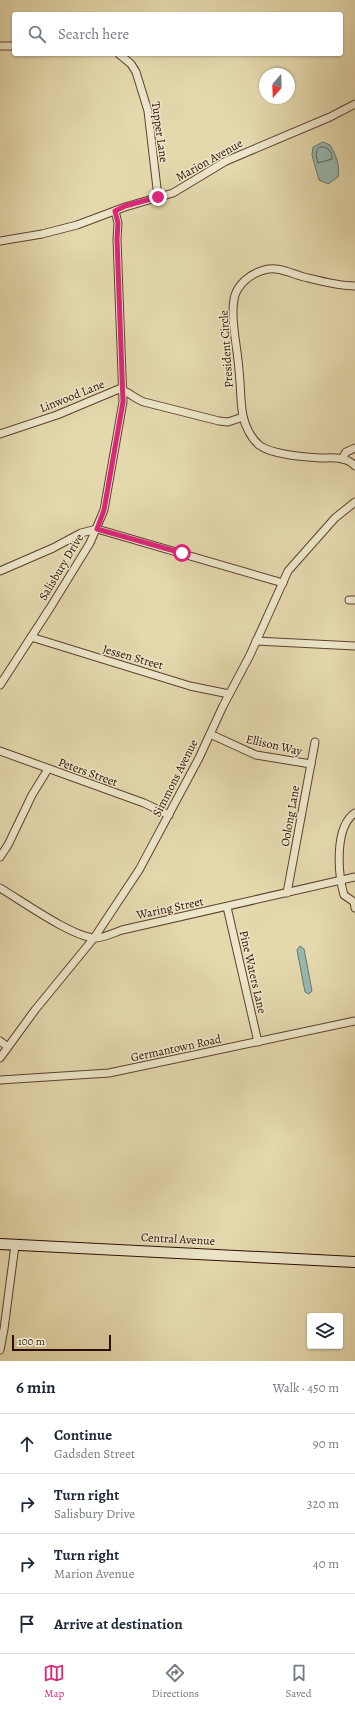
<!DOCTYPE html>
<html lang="en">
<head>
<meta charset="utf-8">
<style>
	:root { --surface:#fff; --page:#f6f6f7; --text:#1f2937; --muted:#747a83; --line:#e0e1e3; --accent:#db2777 }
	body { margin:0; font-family:Alegreya,serif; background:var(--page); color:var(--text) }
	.controls { position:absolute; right:12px; bottom:12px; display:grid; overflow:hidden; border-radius:4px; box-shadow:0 1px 3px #0004 }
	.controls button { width:36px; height:36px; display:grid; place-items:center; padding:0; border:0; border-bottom:1px solid var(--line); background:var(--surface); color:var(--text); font:20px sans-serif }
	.compass { position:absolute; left:259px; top:68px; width:36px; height:36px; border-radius:50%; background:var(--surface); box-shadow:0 1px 3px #0004; rotate:199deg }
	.scale { position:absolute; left:12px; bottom:10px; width:99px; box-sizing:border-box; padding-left:4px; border:2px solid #2e0e03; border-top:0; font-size:11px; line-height:14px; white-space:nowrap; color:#2e0e03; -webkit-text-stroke:3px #ede6ca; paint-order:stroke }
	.stop { position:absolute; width:12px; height:12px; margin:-9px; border:3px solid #db2777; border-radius:50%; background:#fff }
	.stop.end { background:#db2777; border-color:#fff; box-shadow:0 1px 4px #0008 }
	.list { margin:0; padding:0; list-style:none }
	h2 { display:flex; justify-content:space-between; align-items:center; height:52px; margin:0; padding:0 16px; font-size:17px }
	h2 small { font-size:13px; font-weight:400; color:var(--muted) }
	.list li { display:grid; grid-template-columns:26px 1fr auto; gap:12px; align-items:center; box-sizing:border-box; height:60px; padding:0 16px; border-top:1px solid var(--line) }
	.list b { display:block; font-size:15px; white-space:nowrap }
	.list p { margin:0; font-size:13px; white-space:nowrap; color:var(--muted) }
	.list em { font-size:13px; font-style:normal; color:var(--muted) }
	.icon { flex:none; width:22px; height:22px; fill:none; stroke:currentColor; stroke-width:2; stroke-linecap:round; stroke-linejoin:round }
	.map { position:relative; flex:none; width:355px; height:1361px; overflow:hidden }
	.search { position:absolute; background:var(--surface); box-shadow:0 1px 3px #0004; left:12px; right:12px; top:12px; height:44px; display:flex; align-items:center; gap:10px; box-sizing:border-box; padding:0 14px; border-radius:4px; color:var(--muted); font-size:15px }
	.sheet { height:292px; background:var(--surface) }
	nav { display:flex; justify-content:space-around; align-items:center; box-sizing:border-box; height:56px; border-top:1px solid var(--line); background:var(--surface); font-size:11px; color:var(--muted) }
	nav a { display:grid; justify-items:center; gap:2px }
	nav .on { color:var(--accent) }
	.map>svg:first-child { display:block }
	.water { fill:#97b8b1; stroke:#6d746b }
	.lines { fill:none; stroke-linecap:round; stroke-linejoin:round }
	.shore { stroke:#62635a; stroke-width:1 }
	.street-casing { stroke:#5c402e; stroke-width:9 }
	.secondary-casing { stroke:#2e0e03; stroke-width:12 }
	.street { stroke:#ede6ca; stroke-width:7 }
	.secondary { stroke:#ede6ca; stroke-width:10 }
	.route { stroke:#db2777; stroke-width:5 }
	.labels { text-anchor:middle; stroke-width:3; stroke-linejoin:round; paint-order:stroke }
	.street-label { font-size:12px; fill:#2e0e03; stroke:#ede6ca }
</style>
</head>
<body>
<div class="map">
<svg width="355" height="1361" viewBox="0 0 355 1361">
	<rect width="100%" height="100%" fill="#e4d8ad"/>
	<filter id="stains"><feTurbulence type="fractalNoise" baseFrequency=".005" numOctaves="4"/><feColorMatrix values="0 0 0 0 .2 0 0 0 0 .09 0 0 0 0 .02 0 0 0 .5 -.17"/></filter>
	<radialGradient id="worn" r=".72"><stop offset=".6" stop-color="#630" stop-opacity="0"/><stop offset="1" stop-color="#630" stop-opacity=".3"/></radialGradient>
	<g class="water">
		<path d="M323,142l7,3c6,10 10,20 8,32l-10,7 -9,-4 -7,-25 1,-8z"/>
		<path d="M300,946l4,3 8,42 -3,3 -4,-2 -8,-42z"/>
	</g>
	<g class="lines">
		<path class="shore" d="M320,147c7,-2 13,6 12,12l-14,4 -2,-8 1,-5z"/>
		<g class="street-casing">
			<g id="street">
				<path d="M0,46h14"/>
				<path d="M119,54l12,10 5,8 12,39 10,86"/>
				<path d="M0,241l42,-7 35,-9 48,-18 48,-14 53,-32 104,-44 25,-13"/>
				<path d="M355,286c-17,0 -35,-5 -51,-9 -15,-4 -27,-12 -43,-6 -12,4 -22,13 -26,24 -6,22 3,53 4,76 2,15 1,30 4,45 2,10 8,22 16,29 13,10 46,12 62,13 11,0 25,-2 34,8"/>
				<path d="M0,434l57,-19 62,-26c9,2 16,10 25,13l75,19 9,1 15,-5"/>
				<path d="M342,459l4,-7 9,-4"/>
				<path d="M0,571l53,-23 28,-15 16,-4 186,54"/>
				<path d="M349,600h6"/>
				<path d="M31,637l159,49 39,8"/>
				<path d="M256,641l99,5"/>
				<path d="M0,685l50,-77 40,-65 14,-33 19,-108 -6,-163 1,-16 -3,-12"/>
				<path d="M210,734l46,21 55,9"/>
				<path d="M0,751l144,52 25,12"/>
				<path d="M355,813c-21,14 -17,61 -11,82l10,7 1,6"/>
				<path d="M0,857l8,-12 24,-50 16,-26"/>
				<path d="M0,888c22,13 72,49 95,50 9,0 18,-5 27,-8l233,-53"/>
				<path d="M287,893l28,-151"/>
				<path d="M227,907l31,135"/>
				<path d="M0,1041l8,6"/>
				<path d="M0,1058l35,-48 59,-72 45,-68 60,-112 24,-52 27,-51 38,-84 47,-53 20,-16"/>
				<path d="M0,1080l109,-7 246,-52"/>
				<path d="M0,1350l4,-21 11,-84"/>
			</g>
		</g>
		<g class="secondary-casing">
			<path id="secondary" d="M0,1244l355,18"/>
		</g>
		<use href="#street" class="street"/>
		<use href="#secondary" class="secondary"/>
	</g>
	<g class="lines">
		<path class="route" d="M158,197l-33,9 -10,5 3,12 -1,16 6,163 -19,108 -7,19 85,24"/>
	</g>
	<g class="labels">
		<g class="street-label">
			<text transform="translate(160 132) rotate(82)" y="4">Tupper Lane</text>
			<text transform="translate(209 160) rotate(-29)" y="4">Marion Avenue</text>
			<text transform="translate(226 349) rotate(-94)" y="4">President Circle</text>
			<text transform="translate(72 396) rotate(-22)" y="4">Linwood Lane</text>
			<text transform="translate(61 567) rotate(-59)" y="4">Salisbury Drive</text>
			<text transform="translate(133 657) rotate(16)" y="4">Jessen Street</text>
			<text transform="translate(274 745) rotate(13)" y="4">Ellison Way</text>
			<text transform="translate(88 772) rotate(20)" y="4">Peters Street</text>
			<text transform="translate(175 778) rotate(-63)" y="4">Simmons Avenue</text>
			<text transform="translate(290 816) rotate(-80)" y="4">Oolong Lane</text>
			<text transform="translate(170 908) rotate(-12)" y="4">Waring Street</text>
			<text transform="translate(253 972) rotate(77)" y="4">Pine Waters Lane</text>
			<text transform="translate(176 1048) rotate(-12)" y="4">Germantown Road</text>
			<text transform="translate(178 1239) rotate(3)" y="4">Central Avenue</text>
		</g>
	</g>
	<rect width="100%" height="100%" filter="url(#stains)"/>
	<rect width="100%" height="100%" fill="url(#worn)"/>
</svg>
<div class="controls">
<button><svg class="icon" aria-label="layers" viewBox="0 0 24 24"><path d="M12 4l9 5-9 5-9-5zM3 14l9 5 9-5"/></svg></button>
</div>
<svg class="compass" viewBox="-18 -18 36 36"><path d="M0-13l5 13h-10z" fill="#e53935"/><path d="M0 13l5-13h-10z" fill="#747a83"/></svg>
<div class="scale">100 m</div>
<div class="stop" style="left:182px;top:553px"></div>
<div class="stop end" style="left:158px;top:197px"></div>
<div class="search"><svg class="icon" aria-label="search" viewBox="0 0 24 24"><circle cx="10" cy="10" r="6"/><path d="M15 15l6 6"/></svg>Search here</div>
</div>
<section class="sheet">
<h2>6 min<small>Walk · 450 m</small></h2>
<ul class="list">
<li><svg class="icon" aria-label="ahead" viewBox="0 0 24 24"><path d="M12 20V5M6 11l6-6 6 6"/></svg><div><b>Continue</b><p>Gadsden Street</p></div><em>90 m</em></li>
<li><svg class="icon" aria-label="right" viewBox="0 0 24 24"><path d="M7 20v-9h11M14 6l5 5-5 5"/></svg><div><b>Turn right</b><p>Salisbury Drive</p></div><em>320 m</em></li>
<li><svg class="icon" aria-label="right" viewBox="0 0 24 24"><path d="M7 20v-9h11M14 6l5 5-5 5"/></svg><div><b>Turn right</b><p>Marion Avenue</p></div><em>40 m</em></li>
<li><svg class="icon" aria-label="arrive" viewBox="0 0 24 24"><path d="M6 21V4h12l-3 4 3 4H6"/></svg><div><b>Arrive at destination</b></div></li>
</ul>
</section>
<nav>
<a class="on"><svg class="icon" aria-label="map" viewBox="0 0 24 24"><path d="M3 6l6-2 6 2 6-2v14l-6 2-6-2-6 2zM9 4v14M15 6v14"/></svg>Map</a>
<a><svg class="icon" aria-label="directions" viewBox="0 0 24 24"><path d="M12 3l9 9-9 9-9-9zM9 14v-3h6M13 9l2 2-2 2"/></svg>Directions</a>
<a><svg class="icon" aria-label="saved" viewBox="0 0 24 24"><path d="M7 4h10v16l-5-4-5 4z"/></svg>Saved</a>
</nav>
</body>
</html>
